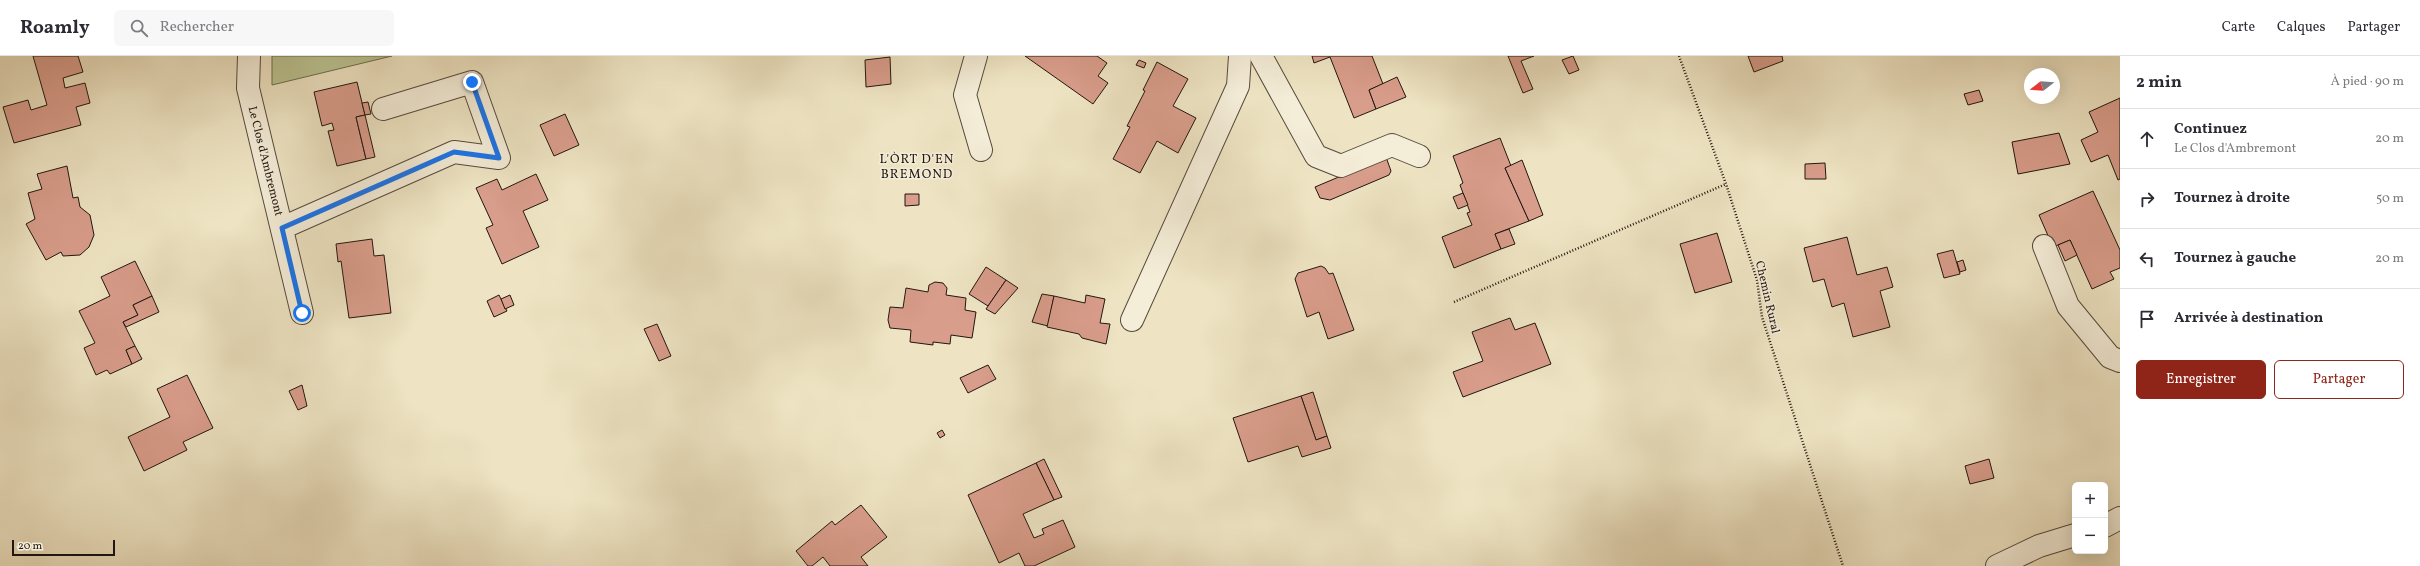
<!DOCTYPE html>
<html lang="fr">
<head>
<meta charset="utf-8">
<style>
	:root { --surface:#fff; --page:#f7f7f7; --text:#2b2b33; --muted:#7c7c81; --line:#e1e1e2; --accent:#8f2418 }
	body { margin:0; font-family:Vollkorn,serif; background:var(--page); color:var(--text) }
	.controls { position:absolute; right:12px; bottom:12px; display:grid; overflow:hidden; border-radius:6px; box-shadow:0 4px 16px #0002 }
	.controls button { width:36px; height:36px; display:grid; place-items:center; padding:0; border:0; border-bottom:1px solid var(--line); background:var(--surface); color:var(--text); font:20px sans-serif }
	.compass { position:absolute; left:2024px; top:12px; width:36px; height:36px; border-radius:50%; background:var(--surface); box-shadow:0 4px 16px #0002; rotate:253deg }
	.scale { position:absolute; left:12px; bottom:10px; width:103px; box-sizing:border-box; padding-left:4px; border:2px solid #221610; border-top:0; font-size:11px; line-height:14px; white-space:nowrap; color:#221610; -webkit-text-stroke:3px #f4edd8; paint-order:stroke }
	.stop { position:absolute; width:12px; height:12px; margin:-9px; border:3px solid #1a73e8; border-radius:50%; background:#fff }
	.stop.end { background:#1a73e8; border-color:#fff; box-shadow:0 1px 4px #0008 }
	.list { margin:0; padding:0; list-style:none }
	h2 { display:flex; justify-content:space-between; align-items:center; height:52px; margin:0; padding:0 16px; font-size:17px }
	h2 small { font-size:13px; font-weight:400; color:var(--muted) }
	.list li { display:grid; grid-template-columns:26px 1fr auto; gap:12px; align-items:center; box-sizing:border-box; height:60px; padding:0 16px; border-top:1px solid var(--line) }
	.list b { display:block; font-size:15px; white-space:nowrap }
	.list p { margin:0; font-size:13px; white-space:nowrap; color:var(--muted) }
	.list em { font-size:13px; font-style:normal; color:var(--muted) }
	.actions { display:flex; gap:8px; padding:12px 16px }
	.actions a { flex:1; padding:9px 0; border:1px solid var(--accent); border-radius:6px; text-align:center; font-size:14px; color:var(--accent) }
	.actions .main { background:var(--accent); color:#fff }
	.icon { flex:none; width:22px; height:22px; fill:none; stroke:currentColor; stroke-width:2; stroke-linecap:round; stroke-linejoin:round }
	.map { position:relative; flex:none; width:2120px; height:510px; overflow:hidden }
	header { display:flex; align-items:center; gap:24px; box-sizing:border-box; height:56px; padding:0 20px; background:var(--surface); border-bottom:1px solid var(--line) }
	header strong { font-size:19px }
	nav { display:flex; gap:22px; margin-inline-start:auto; font-size:14px }
	.search { width:280px; height:36px; background:var(--page); display:flex; align-items:center; gap:10px; box-sizing:border-box; padding:0 14px; border-radius:6px; color:var(--muted); font-size:15px }
	main { display:flex }
	aside { flex:1; background:var(--surface) }
	.map>svg:first-child { display:block }
	.green { fill:#bbc492; stroke:#6e6d51 }
	.building { fill:#d99d8b; stroke:#221610 }
	.lines { fill:none; stroke-linecap:round; stroke-linejoin:round }
	.street-casing { stroke:#554a3d; stroke-width:24 }
	.path { stroke:#221610; stroke-width:2.5; stroke-dasharray:1 2; stroke-linecap:butt }
	.street { stroke:#f4edd8; stroke-width:22 }
	.route { stroke:#1a73e8; stroke-width:5 }
	.labels { text-anchor:middle; stroke-width:3; stroke-linejoin:round; paint-order:stroke }
	.street-label { font-size:12px; fill:#221610; stroke:#f4edd8 }
	.neighbourhood-label { font-size:13px; letter-spacing:1px; fill:#221610; stroke:#f4edd8 }
</style>
</head>
<body>
<header>
<strong>Roamly</strong>
<div class="search"><svg class="icon" aria-label="search" viewBox="0 0 24 24"><circle cx="10" cy="10" r="6"/><path d="M15 15l6 6"/></svg>Rechercher</div>
<nav><a>Carte</a><a>Calques</a><a>Partager</a></nav>
</header>
<main>
<div class="map">
<svg width="2120" height="510" viewBox="0 0 2120 510">
	<rect width="100%" height="100%" fill="#eee4c3"/>
	<filter id="stains"><feTurbulence type="fractalNoise" baseFrequency=".005" numOctaves="4"/><feColorMatrix values="0 0 0 0 .2 0 0 0 0 .09 0 0 0 0 .02 0 0 0 .5 -.17"/></filter>
	<radialGradient id="worn" r=".72"><stop offset=".6" stop-color="#630" stop-opacity="0"/><stop offset="1" stop-color="#630" stop-opacity=".3"/></radialGradient>
	<path class="green" d="M272,0h120l-120,29z"/>
	<g class="building">
		<path d="M33,0h45l5,16 -20,6 2,10 20,-5 5,20 -14,4 5,18 -67,18 -11,-36 25,-7 3,10 16,-5z"/>
		<path d="M1025,0h72l10,7 -9,13 10,7 -15,21z"/>
		<path d="M1312,0h60l11,28 -14,6 7,19 -22,9 -24,-61 -16,6z"/>
		<path d="M1508,0h26l-13,5 12,28 -10,4z"/>
		<path d="M1573,0l6,14 -10,4 -7,-14z"/>
		<path d="M1748,0h34l1,5 -29,11z"/>
		<path d="M890,1l1,27 -25,3 -1,-27z"/>
		<path d="M1139,4l7,3 -2,5 -8,-3z"/>
		<path d="M1157,6l31,17 -15,27 23,12 -18,35 -21,-12 -17,32 -27,-14 17,-32 -3,-1 18,-35 -2,-1z"/>
		<path d="M1397,21l9,20 -30,12 -7,-19z"/>
		<path d="M357,26l8,33 -9,2 10,42 -29,7 -9,-35 6,-1 -2,-7 -10,3 -8,-34z"/>
		<path d="M1979,34l4,11 -15,4 -4,-11z"/>
		<path d="M2120,42v81l-2,1 -10,-25 -17,7 -10,-22 17,-8 -9,-20z"/>
		<path d="M368,46l3,12 -6,1 -3,-12z"/>
		<path d="M565,58l14,31 -25,11 -14,-31z"/>
		<path d="M365,59l10,42 -9,2 -10,-42z"/>
		<path d="M2059,77l11,31 -52,10 -6,-32z"/>
		<path d="M1500,82l11,28 -6,2 24,53 -34,13 6,15 -47,19 -12,-31 30,-12 -5,-12 3,-1 -10,-27 3,-2 -10,-27z"/>
		<path d="M1386,101l5,14 -2,4 -59,25 -10,-2 -5,-11z"/>
		<path d="M1522,104l21,55 -14,6 -24,-53z"/>
		<path d="M1825,107l1,16h-21v-15z"/>
		<path d="M67,110l6,32 5,-1 2,10 10,8 4,20 -5,12 -9,8 -17,1 -2,-4 -15,8 -20,-36 9,-5 -7,-26 14,-4 -5,-15z"/>
		<path d="M536,118l12,26 -25,11 16,36 -37,17 -16,-36 7,-3 -17,-37 21,-9 5,11z"/>
		<path d="M2093,135l27,59v18l-10,4 4,7 -22,10 -22,-49 -17,7 -14,-32z"/>
		<path d="M1463,137l5,12 -10,4 -5,-12z"/>
		<path d="M905,138h14v11l-14,1z"/>
		<path d="M1509,173l6,15 -14,5 -6,-15z"/>
		<path d="M1717,177l15,49 -37,11 -15,-49z"/>
		<path d="M1847,181l10,38 30,-8 6,20 -13,4 10,36 -37,10 -9,-34 -12,4 -8,-28 -11,3 -9,-34z"/>
		<path d="M372,183l2,17 10,-1 7,58 -42,5 -8,-57 -3,1 -2,-18z"/>
		<path d="M2070,184l7,15 -12,6 -7,-16z"/>
		<path d="M1953,194l7,24 -16,4 -7,-24z"/>
		<path d="M1963,204l3,10 -6,2 -3,-10z"/>
		<path d="M135,205l17,35 -19,9 5,10 -15,7 12,24 -9,4 6,14 -22,10 -3,-4 -11,5 -12,-27 11,-5 -16,-32 31,-15 -9,-19z"/>
		<path d="M1321,210l4,2 4,6 4,-1 21,57 -26,9 -9,-27 -12,5 -12,-38 3,-6z"/>
		<path d="M986,211l20,13 -18,26 -19,-12z"/>
		<path d="M1006,224l12,8 -23,26 -9,-5z"/>
		<path d="M935,226l8,1 4,5 -1,7 20,3 -1,12 11,2 -4,26 -21,-3 -1,9 -17,-2v3l-23,-3 1,-12 -21,-2 -2,-8 2,-13 13,1 3,-20 22,4 1,-7z"/>
		<path d="M1042,238l12,2 -6,30 -16,-4z"/>
		<path d="M499,239l8,16 -13,6 -7,-16z"/>
		<path d="M510,239l4,10 -9,4 -4,-10z"/>
		<path d="M1086,239l19,4 -5,24 10,1 -4,20 -24,-6 -3,-4 -32,-7 7,-31 31,7z"/>
		<path d="M152,240l7,16 -33,15 -3,-5 15,-7 -5,-10z"/>
		<path d="M1510,262l5,12 20,-7 16,41 -88,33 -10,-25 30,-11 -11,-29z"/>
		<path d="M657,268l14,32 -12,5 -15,-32z"/>
		<path d="M135,290l7,13 -10,5 -6,-14z"/>
		<path d="M988,309l8,14 -28,14 -8,-15z"/>
		<path d="M187,319l26,53 -30,14 4,8 -43,21 -16,-34 42,-20 -13,-28z"/>
		<path d="M302,329l5,21 -9,4 -9,-19z"/>
		<path d="M1313,336l14,44 -11,4 -15,-44z"/>
		<path d="M1301,340l15,44 11,-4 4,12 -29,9 -4,-11 -50,16 -15,-44z"/>
		<path d="M942,374l3,5 -5,3 -3,-5z"/>
		<path d="M1044,403l18,38 -8,3 -18,-37z"/>
		<path d="M1989,403l5,19 -24,6 -5,-18z"/>
		<path d="M1036,407l18,37 -31,14 11,24 10,-4 -2,-5 21,-9 12,27 -41,19h-9l-6,-13 -20,10 -31,-68z"/>
		<path d="M861,449l26,32 -26,20 7,9h-38l-7,-9 -11,9h-4l-12,-15 36,-30 3,4z"/>
	</g>
	<g class="lines">
		<g class="street-casing">
			<g id="street">
				<path d="M249,0l-1,32 54,225"/>
				<path d="M976,0l-11,39 16,55"/>
				<path d="M1261,0l55,100 25,10 51,-21 27,11"/>
				<path d="M282,172l172,-76 45,6 -27,-76 -89,27"/>
				<path d="M2044,190l24,60 42,51 10,4"/>
				<path d="M1132,264l106,-234 2,-30"/>
				<path d="M2105,470l15,-8"/>
				<path d="M1997,510l42,-20 36,-11"/>
			</g>
		</g>
		<g class="path">
			<path d="M1679,0l47,128 31,96 5,37 81,249"/>
			<path d="M1454,246l272,-118"/>
		</g>
		<use href="#street" class="street"/>
	</g>
	<g class="lines">
		<path class="route" d="M302,257l-20,-85 172,-76 45,6 -27,-76"/>
	</g>
	<g class="labels">
		<g class="street-label">
			<text transform="translate(266 105) rotate(76)" y="4">Le Clos d'Ambremont</text>
			<text transform="translate(1768 241) rotate(77)" y="4">Chemin Rural</text>
		</g>
		<g class="neighbourhood-label">
			<text x="917" y="107">L'ÒRT D'EN<tspan x="917" dy="15">BREMOND</tspan></text>
		</g>
	</g>
	<rect width="100%" height="100%" filter="url(#stains)"/>
	<rect width="100%" height="100%" fill="url(#worn)"/>
</svg>
<div class="controls">
<button>+</button>
<button>−</button>
</div>
<svg class="compass" viewBox="-18 -18 36 36"><path d="M0-13l5 13h-10z" fill="#e53935"/><path d="M0 13l5-13h-10z" fill="#7c7c81"/></svg>
<div class="scale">20 m</div>
<div class="stop" style="left:302px;top:257px"></div>
<div class="stop end" style="left:472px;top:26px"></div>
</div>
<aside>
<h2>2 min<small>À pied · 90 m</small></h2>
<ul class="list">
<li><svg class="icon" aria-label="ahead" viewBox="0 0 24 24"><path d="M12 20V5M6 11l6-6 6 6"/></svg><div><b>Continuez</b><p>Le Clos d'Ambremont</p></div><em>20 m</em></li>
<li><svg class="icon" aria-label="right" viewBox="0 0 24 24"><path d="M7 20v-9h11M14 6l5 5-5 5"/></svg><div><b>Tournez à droite</b></div><em>50 m</em></li>
<li><svg class="icon" aria-label="left" viewBox="0 0 24 24"><path d="M17 20v-9H6M10 6l-5 5 5 5"/></svg><div><b>Tournez à gauche</b></div><em>20 m</em></li>
<li><svg class="icon" aria-label="arrive" viewBox="0 0 24 24"><path d="M6 21V4h12l-3 4 3 4H6"/></svg><div><b>Arrivée à destination</b></div></li>
</ul>
<div class="actions"><a class="main">Enregistrer</a><a>Partager</a></div>
</aside>
</main>
</body>
</html>
